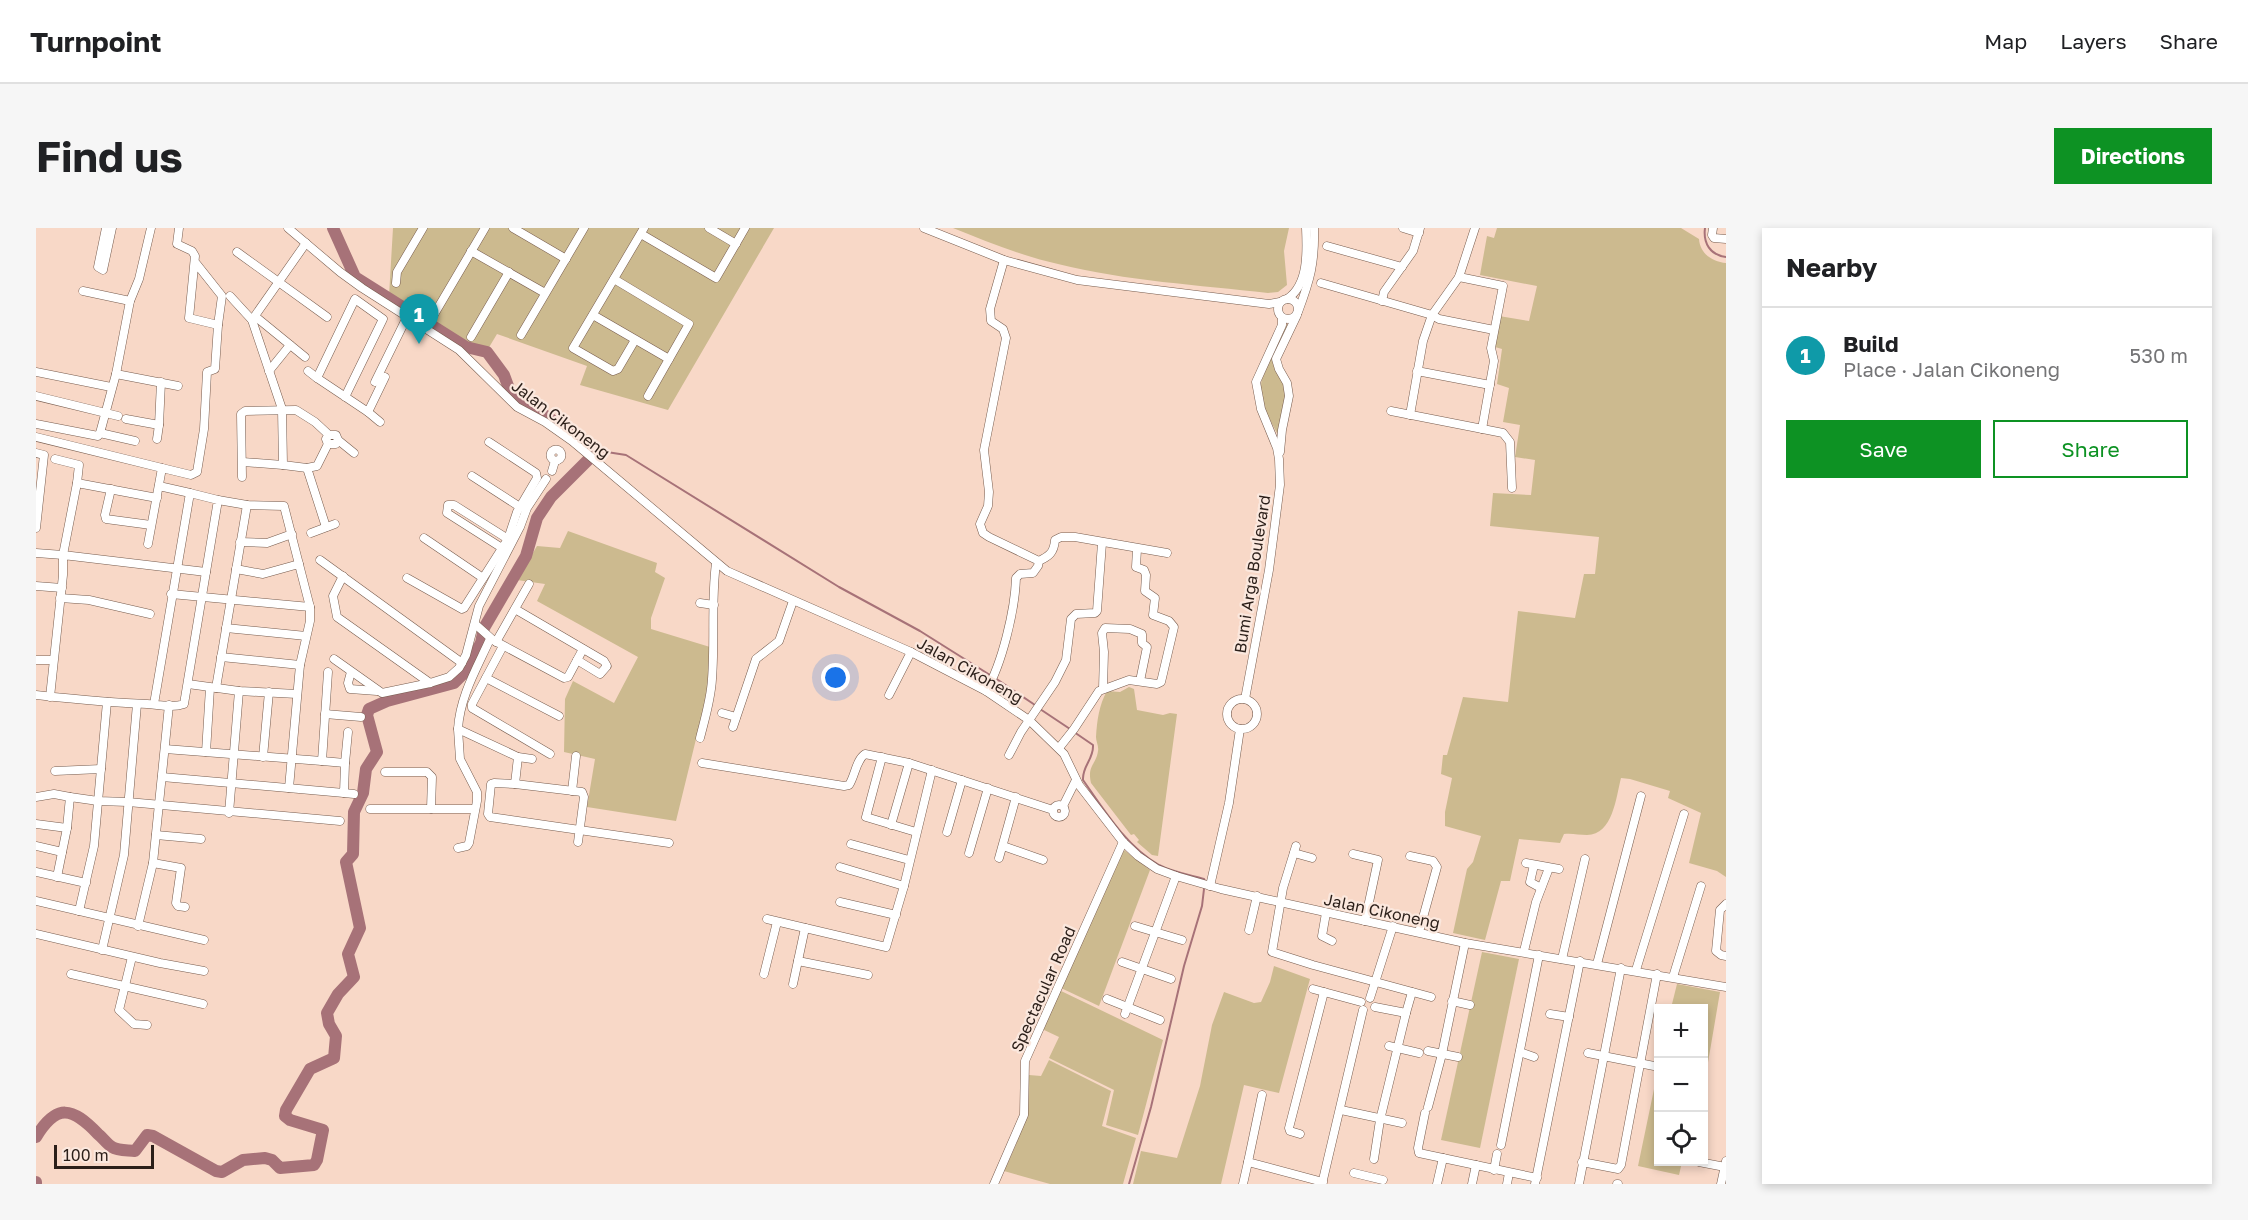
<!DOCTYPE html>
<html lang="en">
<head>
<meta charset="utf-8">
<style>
	:root { --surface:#fff; --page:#f6f6f6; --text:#202124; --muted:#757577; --line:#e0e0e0; --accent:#0d9223 }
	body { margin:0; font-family:"Golos Text",sans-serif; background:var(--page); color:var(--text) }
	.controls { position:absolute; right:18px; bottom:18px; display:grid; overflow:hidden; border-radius:0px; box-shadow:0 3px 9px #0003 }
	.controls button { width:54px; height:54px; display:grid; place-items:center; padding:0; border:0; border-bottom:2px solid var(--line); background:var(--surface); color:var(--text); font:30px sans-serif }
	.scale { position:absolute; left:18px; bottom:15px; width:100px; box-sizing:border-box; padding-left:6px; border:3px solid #2b1f19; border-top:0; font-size:16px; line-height:21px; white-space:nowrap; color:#2b1f19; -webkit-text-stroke:4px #fbe8de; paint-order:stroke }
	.you { position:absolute; left:800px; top:450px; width:21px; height:21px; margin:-15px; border:4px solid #fff; border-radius:50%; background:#1a73e8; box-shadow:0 0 0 9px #1a73e833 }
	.badge { display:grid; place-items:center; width:39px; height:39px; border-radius:50%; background:var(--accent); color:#fff; font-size:20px; font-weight:700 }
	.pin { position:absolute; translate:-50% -50px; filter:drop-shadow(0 2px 3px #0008) }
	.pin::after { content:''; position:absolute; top:32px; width:21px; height:18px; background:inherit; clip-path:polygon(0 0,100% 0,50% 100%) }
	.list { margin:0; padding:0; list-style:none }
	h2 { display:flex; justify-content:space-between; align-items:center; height:78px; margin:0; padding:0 24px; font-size:26px }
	h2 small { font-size:20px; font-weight:400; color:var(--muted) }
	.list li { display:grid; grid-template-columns:39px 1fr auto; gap:18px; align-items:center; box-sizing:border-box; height:96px; padding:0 24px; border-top:2px solid var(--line) }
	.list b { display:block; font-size:22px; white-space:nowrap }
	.list p { margin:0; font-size:20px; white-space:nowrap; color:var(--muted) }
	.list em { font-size:20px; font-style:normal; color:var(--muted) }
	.actions { display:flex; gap:12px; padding:18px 24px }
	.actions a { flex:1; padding:14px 0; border:2px solid var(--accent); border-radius:0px; text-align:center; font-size:21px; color:var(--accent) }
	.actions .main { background:var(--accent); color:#fff }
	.icon { flex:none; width:33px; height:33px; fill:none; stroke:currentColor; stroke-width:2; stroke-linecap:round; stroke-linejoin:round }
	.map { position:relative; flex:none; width:1690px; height:956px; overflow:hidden; border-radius:0px }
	header { display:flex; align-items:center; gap:36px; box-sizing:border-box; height:84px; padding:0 30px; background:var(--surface); border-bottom:2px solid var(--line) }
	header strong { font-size:28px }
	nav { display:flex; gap:33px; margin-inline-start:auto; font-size:21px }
	.intro { display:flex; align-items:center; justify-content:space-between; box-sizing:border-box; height:144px; padding:0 36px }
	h1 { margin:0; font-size:42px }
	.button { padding:15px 27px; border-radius:0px; background:var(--accent); color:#fff; font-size:21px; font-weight:700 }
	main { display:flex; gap:36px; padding:0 36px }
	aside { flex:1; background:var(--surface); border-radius:0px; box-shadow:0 3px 9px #0003 }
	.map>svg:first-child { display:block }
	.green { fill:#ccba8f }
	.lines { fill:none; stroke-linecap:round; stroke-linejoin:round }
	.stream { stroke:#a77278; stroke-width:2 }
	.river { stroke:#a77278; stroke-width:12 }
	.minor-casing { stroke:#775c4e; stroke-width:9 }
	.minor { stroke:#fff; stroke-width:8 }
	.labels { text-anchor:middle; stroke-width:4.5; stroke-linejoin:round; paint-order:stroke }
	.street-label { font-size:16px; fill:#2b1f19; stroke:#fbe8de }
</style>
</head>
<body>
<header>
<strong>Turnpoint</strong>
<nav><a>Map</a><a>Layers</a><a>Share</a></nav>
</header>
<div class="intro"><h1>Find us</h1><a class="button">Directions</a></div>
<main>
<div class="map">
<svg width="1690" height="956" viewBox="0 0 1690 956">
	<rect width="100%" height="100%" fill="#f8d8c7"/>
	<g class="green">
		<path d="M357,0h381l-106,182 -88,-25 7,-19 -90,-32 -9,15 -15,-1 -84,-52z"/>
		<path d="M917,0h336l-5,23 3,34 -9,7 -10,1c-69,-8 -142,-12 -210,-29 -36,-8 -70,-22 -105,-36z"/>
		<path d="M1461,0h184l18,11c1,15 14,23 27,24v614l-9,-6 -28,-8 12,-50 -33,-15 2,-7 -40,-12 -9,-1c-5,19 -8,57 -34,57 -8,0 -15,-2 -23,-1l-4,9 -41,-4 -9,42h-9l-16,59 -32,-7 14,-64 6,-7 8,-26 -36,-10v-14l7,-34 -11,-4 2,-19h4l16,-58 45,5 10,-91 57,7 9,-44h11l4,-37 -109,-11 3,-33 38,2 4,-35 -20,-3 5,-32 -17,-3 6,-34 -12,-4 5,-35 -7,-2 4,-31 30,5 8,-35 -57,-11 7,-39 7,2z"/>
		<path d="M1254,94l-14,48 10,19 1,6 -8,42c-7,-14 -16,-28 -18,-43 -3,-19 15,-49 23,-66z"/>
		<path d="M532,303l89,32 -2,9 10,6 -14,40v11l59,18 -2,43 -32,131 -89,-14 8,-48 -31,-7 1,-53 8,-18 41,22 24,-46 -101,-56 8,-17 -28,-4 20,-34 23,2z"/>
		<path d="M1093,459l5,2 3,21 26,5 7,-2 7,1 -19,142 -6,-1 -15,-13 2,-2 -5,-6 -3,1 -40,-52c-4,-18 5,-18 7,-32 1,-5 -2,-9 -2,-14 1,-16 3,-32 11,-46l13,1z"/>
		<path d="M1088,622l26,20 -51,136 -38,-18z"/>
		<path d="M1446,724l37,7 -39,189 -39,-8z"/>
		<path d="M1238,738l36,13 -31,114 -35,-8 -23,99h-88l8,-33 36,7 23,-72 12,-61 12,-33 30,11 7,-1 9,-20z"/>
		<path d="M1641,756l43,8 -16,94v-78h-33z"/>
		<path d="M1023,762l104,50 -25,95 -32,-10 8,-35 -65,-32 10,-21 -17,-8z"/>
		<path d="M1013,832l62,31 -9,35 34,12 -13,46h-73l-46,-13c18,-38 24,-54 25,-96l12,1z"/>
		<path d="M1622,842v92h24l-3,13 -41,-9z"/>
	</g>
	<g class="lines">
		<g class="stream">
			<path d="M1669,0c-2,15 5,27 21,29"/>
			<path d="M558,222l32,5 213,132 81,44 70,44"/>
			<path d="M959,450l40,27"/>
			<path d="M1004,481l30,20"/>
			<path d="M1038,504l19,13c1,14 -11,21 -10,35 21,30 43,66 76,85 13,7 30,10 45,14l1,2"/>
			<path d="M1093,956l22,-77 33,-141 18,-60 2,-17"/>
		</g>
		<g class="river">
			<path d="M297,0l22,49 111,70 21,5 17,23 7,19 84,53 -3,8"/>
			<path d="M0,909c21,-34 36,-30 62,-3 5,4 9,10 14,13 6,4 16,3 23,4l12,-16 6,1 63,35 6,1 21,-12 22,-2 7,2 8,8 34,-3 3,-5 6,-30 -33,-10 -5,-4 1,-6 24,-41 24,-11 2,-22 -7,-12 -2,-11 11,-19 16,-17 -6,-23 12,-26 -14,-66 7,-8 1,-42 9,-19 3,-24 11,-17 -10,-37 2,-6 18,-8 67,-18 11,-11 16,-29 3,-15 42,-72 11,-38 14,-21 38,-38"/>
			<path d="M0,954v2"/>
		</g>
		<g class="minor-casing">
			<g id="minor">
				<path d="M70,0l-8,39 5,3 9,-42"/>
				<path d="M143,0l-2,16 15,7 3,5 -6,62 29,7 4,-29 -27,-34"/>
				<path d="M252,0l52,44 22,16 97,62 58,57 28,15 27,19 155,130 184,81 75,39 43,29 35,34 15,31 44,57 15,14 19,13 19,7 45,13 244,54 261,44"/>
				<path d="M477,0l53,31"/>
				<path d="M673,0l27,16"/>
				<path d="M888,0l80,32 73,20 192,24 11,-2"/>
				<path d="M1367,0l16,5"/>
				<path d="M1677,0l-1,7 2,3 12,1"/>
				<path d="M605,6l75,44 29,-50"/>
				<path d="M1291,18l75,21"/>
				<path d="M435,23l74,42"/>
				<path d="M201,24l90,65"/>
				<path d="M968,32l-14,49 1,12 12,8 3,9 -22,112 5,42 -1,14 -8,18 3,9 6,4 50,24"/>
				<path d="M1423,49l44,9 -12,62 3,13 -12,68"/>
				<path d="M578,51l75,45 -41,72"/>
				<path d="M360,55l1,-11 26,-44"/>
				<path d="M1285,55l111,32 7,4 55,11"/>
				<path d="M47,63l47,10"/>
				<path d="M194,68l22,24 30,89 1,56 24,3"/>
				<circle cx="1252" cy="81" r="10"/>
				<path d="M1251,71c22,-14 20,-49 19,-71"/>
				<path d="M1346,73l2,-9 29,-41 7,-23"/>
				<path d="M1262,84c12,-32 17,-49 16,-84"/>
				<path d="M557,87l76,44"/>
				<path d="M220,89l49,40"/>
				<path d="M396,90l53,-90"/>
				<path d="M216,92l54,-77"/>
				<path d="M485,107l63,-107"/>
				<path d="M435,109l38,-65"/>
				<path d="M599,112l-17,29 -5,2 -40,-23 71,-120"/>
				<path d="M233,143l21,-26"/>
				<path d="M272,143l9,7"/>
				<path d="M1381,143l73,14"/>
				<path d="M0,144l75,15"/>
				<path d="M80,146l62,12"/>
				<path d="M339,154l32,-65"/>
				<path d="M0,168l82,20"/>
				<path d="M309,169l38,-78 -28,-20 -38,79 51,34 17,-35"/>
				<path d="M1355,183l112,22 7,9 2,46"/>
				<path d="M332,184l12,10"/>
				<path d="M1374,187l13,-74 9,-26 27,-38 16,-49"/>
				<path d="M90,191l33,6 2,-43"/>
				<path d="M0,196l62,12 2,-3 35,8"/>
				<path d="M64,205l16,-59 14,-73 9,-22 12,-51"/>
				<path d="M0,209l126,31"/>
				<path d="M121,211l2,-14"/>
				<path d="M302,212l16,13"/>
				<circle cx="520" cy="227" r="5.5"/>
				<path d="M1244,224l2,-22 7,-34 -2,-13 -8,-14 -3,-10 21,-44"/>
				<path d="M0,225l8,2 -8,73"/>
				<path d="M19,231l24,6 -2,18"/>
				<path d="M207,234l40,3"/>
				<path d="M516,243l3,-10"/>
				<path d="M436,248l48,31"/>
				<path d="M206,249l-1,-63 4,-3 51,-1 19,12 14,13h7l2,5 -2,4h-8l-2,-5 3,-4"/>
				<path d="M123,258l31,7"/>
				<path d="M75,261l-6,26 1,4 45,6"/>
				<path d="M182,272l29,5 37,1 26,101v14l-10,44 -11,123"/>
				<path d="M290,299l-19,-59 10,-2 11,-22"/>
				<path d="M275,305l24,-9"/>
				<path d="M388,310l59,40"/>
				<path d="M204,314l27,1 25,-9"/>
				<path d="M112,316l14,-76 29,7 6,-3 7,-43 3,-57 8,-3 3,-44"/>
				<path d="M466,320l-55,-35 1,-8h6l54,34"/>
				<path d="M0,325l27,2 14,-72 80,15"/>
				<path d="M284,332l142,103"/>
				<path d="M200,341l27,5 36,-10"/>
				<path d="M307,348l-10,20 4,21 93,66"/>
				<path d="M371,350l55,31 2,-1 44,-69 9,-27 20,-34 -1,-5 -47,-31"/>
				<path d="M0,358l26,2"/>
				<path d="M135,366l139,13"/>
				<path d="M24,370l29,2 61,14"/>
				<path d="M664,375l14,2"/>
				<path d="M479,381l89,52 3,5 -7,8 -23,-14"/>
				<path d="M439,396l18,16 71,38 4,-1 15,-28"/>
				<path d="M190,400l80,8"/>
				<path d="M454,411c-13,29 -30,57 -32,90l60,28 -3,27 -21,-1 -3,1 -3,30 2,3 179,26"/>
				<path d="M460,414l33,-58"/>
				<path d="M467,418l-31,58v4l78,46"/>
				<path d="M185,429l79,8"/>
				<path d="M298,431l48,34 48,-10 19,-6 10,-9 7,-13 13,-49 41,-79 7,-19 19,-29"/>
				<path d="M0,432h17"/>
				<path d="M315,444l-3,11 2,6 27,2"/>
				<path d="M450,450l73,38"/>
				<path d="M152,456l51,7 58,3"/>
				<path d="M180,460l31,-183"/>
				<path d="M1067,461l1,-37 -2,-19 3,-5 25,1 12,5v9l5,4 -7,34"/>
				<path d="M950,463c16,-27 29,-81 30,-113l4,-4 13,-1 5,-7 1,-5c10,-5 15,-8 16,-21l6,-3h14l92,16"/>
				<path d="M0,467c37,4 74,8 111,9 12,1 26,4 37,0l34,-204 -28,-7 -36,211"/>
				<path d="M853,467l22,-43"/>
				<path d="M14,469l13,-122v-20l143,17"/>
				<circle cx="1206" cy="486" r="15"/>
				<path d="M1209,471l24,-129 11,-85 -1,-26 -2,-11 -16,-39 -5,-27 26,-57v-7"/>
				<path d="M686,485l14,4"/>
				<path d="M289,486l36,3"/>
				<path d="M697,499l23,-68 23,-18 14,-40"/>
				<path d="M664,510c5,-20 11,-39 12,-59 3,-39 -1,-78 4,-116"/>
				<path d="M1023,520l15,-19 25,-38 30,-11 28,4 4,-2 13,-55 -5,-6 -16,-6 2,-17 -10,-7 1,-16 -2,-5 -8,-3 1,-18"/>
				<path d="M129,521l157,12 6,-89"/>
				<path d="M170,524l4,-64"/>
				<path d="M973,527l12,-23 34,-50 11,-22 5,-41 5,-5 19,-1 2,-2 5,-68"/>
				<path d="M227,529l6,-65"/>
				<path d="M482,529l14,2"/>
				<path d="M846,529l-16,60 50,15"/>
				<path d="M309,535l3,-31"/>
				<path d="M666,535l142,23 5,-1c6,-9 7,-25 16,-31l44,9 144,47"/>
				<path d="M19,543l46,-2"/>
				<path d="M349,544h42l5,5 -1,32"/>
				<path d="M126,549l182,16 1,-30 -23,-2"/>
				<path d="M479,556l67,8 2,5 -6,45"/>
				<path d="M536,563l4,-35"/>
				<path d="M308,565l10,1"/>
				<path d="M0,569l18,-3 16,3"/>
				<circle cx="1023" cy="583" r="6"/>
				<path d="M1027,578l13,-26"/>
				<path d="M334,581h105"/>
				<path d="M193,585l10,-122"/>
				<path d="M0,596l31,4"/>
				<path d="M855,597l18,-62"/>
				<path d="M911,604l15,-52"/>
				<path d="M120,607l45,4"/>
				<path d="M815,616l58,16"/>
				<path d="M0,618l26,6"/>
				<path d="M967,618l40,14"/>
				<path d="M1260,618l-13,42 -11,64 41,13 118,32"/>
				<path d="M422,620l9,-2 2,-3 8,-42v-9l-17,-33 -2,-30"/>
				<path d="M933,625l19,-65"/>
				<path d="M1258,625l18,5"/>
				<path d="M1317,626l25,6 -13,61"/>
				<path d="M1374,628l23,5 4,6 -18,65"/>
				<path d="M963,630l17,-61"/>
				<path d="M117,635l28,5 -5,35 2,3 7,1"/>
				<path d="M1490,635l33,6"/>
				<path d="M1498,637l-4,17 11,6"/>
				<path d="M804,639l64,19"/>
				<path d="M0,644l50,11"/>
				<path d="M21,649l10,-49 3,-31 28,4 30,1 212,19"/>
				<path d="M1174,658l19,-83 11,-74"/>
				<path d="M0,673l168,39"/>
				<path d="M804,674l56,13"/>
				<path d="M1690,676l-6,6 -4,41 5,4 5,1"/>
				<path d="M43,683l15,-65 13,-144"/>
				<path d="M1290,685l-4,23 10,5"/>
				<path d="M731,691l119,28 18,-61 28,-116"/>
				<path d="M102,698l15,-63 16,-158"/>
				<path d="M1099,698l47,14"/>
				<path d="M1213,702l8,-34"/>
				<path d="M0,706l124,29 44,8"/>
				<path d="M66,722l22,-95 13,-151"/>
				<path d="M1488,723l12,-49 13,-34"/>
				<path d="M96,729l-13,53 15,14 13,1"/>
				<path d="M1526,731l23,-100"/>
				<path d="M762,733l70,14"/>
				<path d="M1086,734l49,17"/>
				<path d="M1561,736l44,-168"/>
				<path d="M1600,742l48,-156"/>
				<path d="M35,746l132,30"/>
				<path d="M728,746l13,-52"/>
				<path d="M1637,749l28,-91"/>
				<path d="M757,756l12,-56"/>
				<path d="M1277,761l48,13"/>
				<path d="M1334,770l23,-72"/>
				<path d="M1071,771l53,21"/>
				<path d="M1416,773l18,4"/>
				<path d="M1370,785l6,-21"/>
				<path d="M1089,786l51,-138"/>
				<path d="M1514,786l19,3"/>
				<path d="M1353,818l30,7"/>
				<path d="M1392,823l30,6"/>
				<path d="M1484,824l14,5"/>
				<path d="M1552,825l66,13"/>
				<path d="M1226,867l-14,67 75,20"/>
				<path d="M1392,879l14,-53 23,-111"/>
				<path d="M1305,882l61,13"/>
				<path d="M1389,885l-7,35 1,5 118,25"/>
				<path d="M1264,906l-10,-3 -1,-3 35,-136"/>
				<path d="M1465,917l38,-190"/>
				<path d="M1338,931l6,-39 26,-107 -31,-6"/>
				<path d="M1546,934l36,7 3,-4 36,-191"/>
				<path d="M1663,934l26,5"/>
				<path d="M1458,942l3,-16"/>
				<path d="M1318,945l29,7"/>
				<path d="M958,956l30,-69 1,-54 98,-219"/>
				<path d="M1207,956l5,-22"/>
				<path d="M1286,956l41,-174"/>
				<path d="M1401,956l6,-26"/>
				<path d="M1436,956l4,-19"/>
				<path d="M1471,956l2,-11"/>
				<path d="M1499,956l45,-223"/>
				<path d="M1543,956l42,-216"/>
				<path d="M1581,956h1"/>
				<path d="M1685,956l5,-23"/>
			</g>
		</g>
		<use href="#minor" class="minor"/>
	</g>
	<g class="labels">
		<g class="street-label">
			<text transform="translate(525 191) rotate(37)" y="6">Jalan Cikoneng</text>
			<text transform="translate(1216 346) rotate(-81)" y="6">Bumi Arga Boulevard</text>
			<text transform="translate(934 442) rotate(29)" y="6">Jalan Cikoneng</text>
			<text transform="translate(1346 683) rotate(12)" y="6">Jalan Cikoneng</text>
			<text transform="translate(1007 761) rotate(-66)" y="6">Spectacular Road</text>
		</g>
	</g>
</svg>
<div class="controls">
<button>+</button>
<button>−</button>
<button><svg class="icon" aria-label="locate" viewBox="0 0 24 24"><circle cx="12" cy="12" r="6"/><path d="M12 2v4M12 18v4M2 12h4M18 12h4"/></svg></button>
</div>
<div class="scale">100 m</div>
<div class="you"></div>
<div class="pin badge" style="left:383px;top:116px;background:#0f9aa8">1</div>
</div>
<aside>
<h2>Nearby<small></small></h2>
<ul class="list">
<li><span class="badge" style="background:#0f9aa8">1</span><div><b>Build</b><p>Place · Jalan Cikoneng</p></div><em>530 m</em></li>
</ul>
<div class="actions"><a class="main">Save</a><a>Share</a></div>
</aside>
</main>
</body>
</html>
